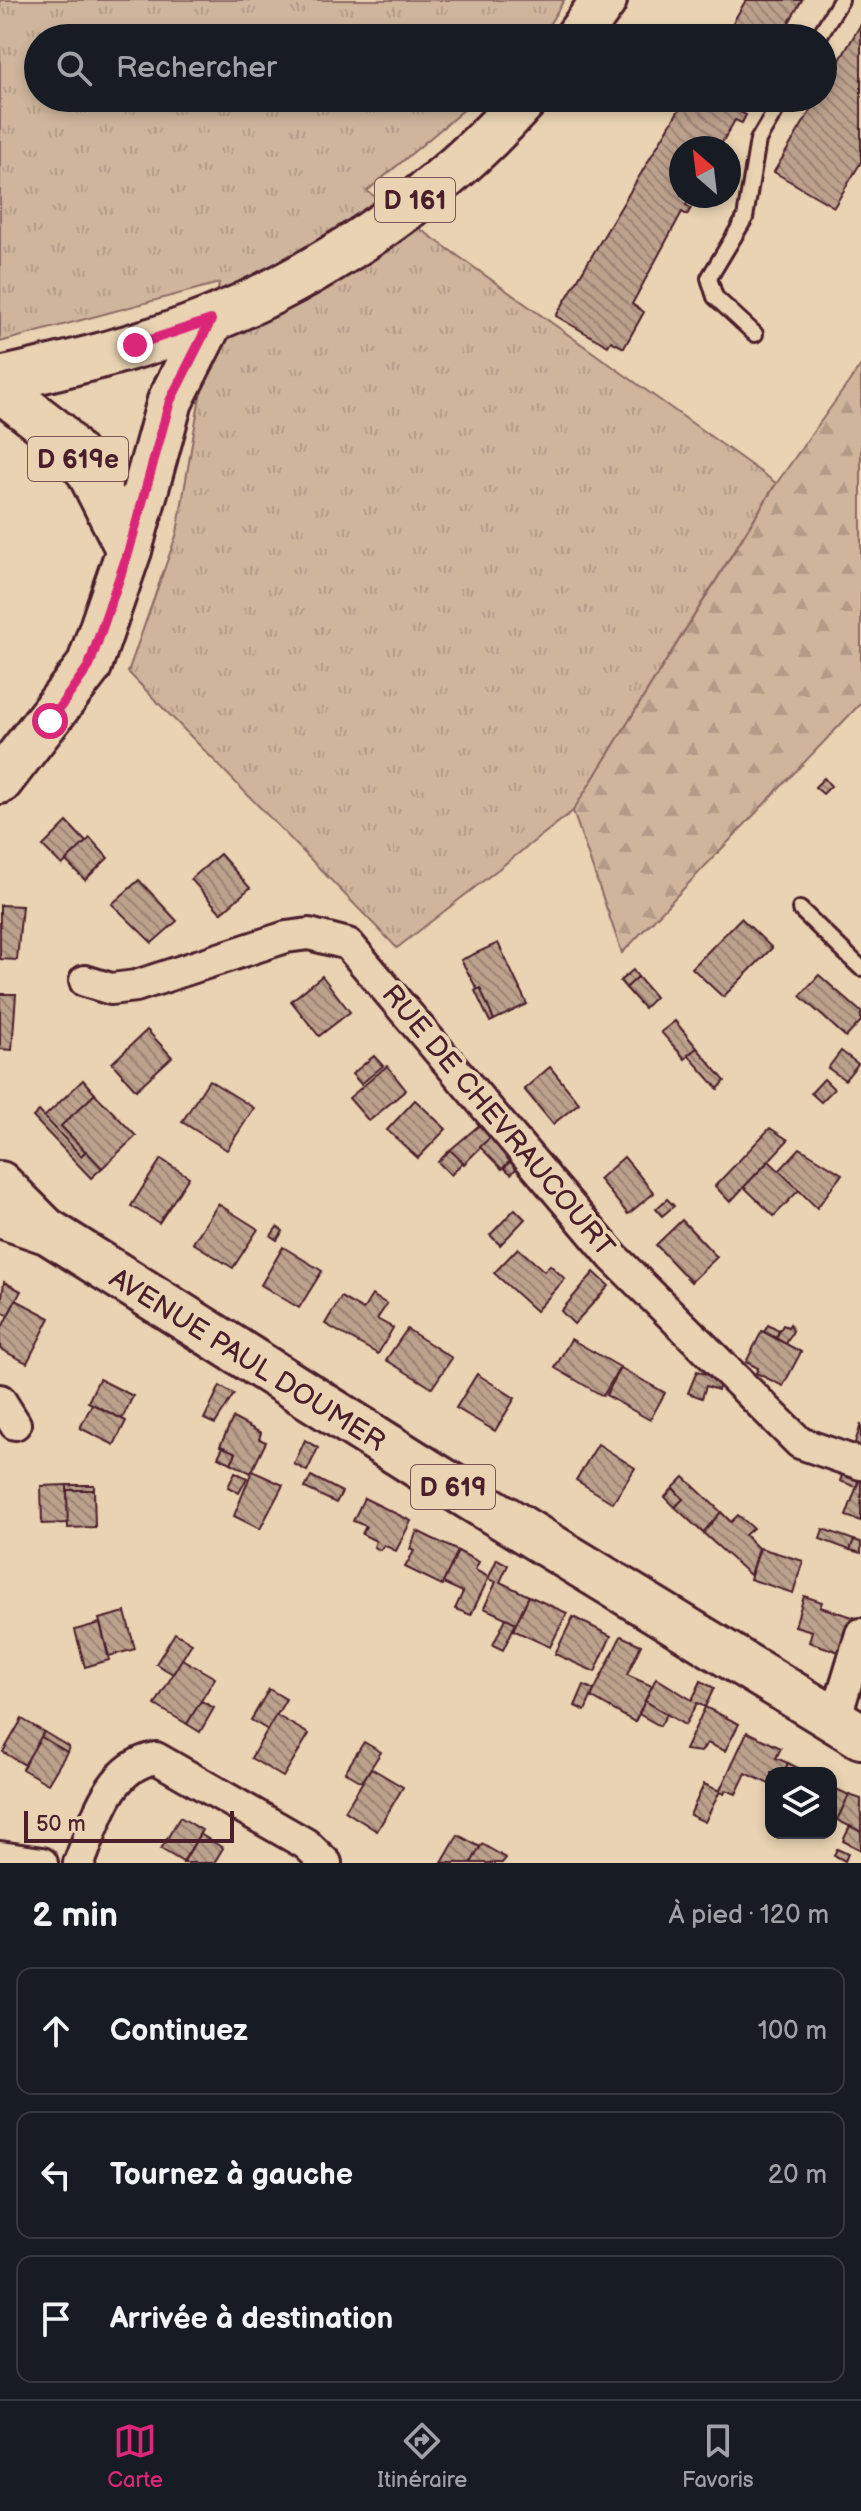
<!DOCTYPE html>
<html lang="fr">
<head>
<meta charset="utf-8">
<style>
	:root { --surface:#171b24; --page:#20242c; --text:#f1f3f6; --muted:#9ea1a6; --line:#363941; --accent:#db2777 }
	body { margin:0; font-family:"Balsamiq Sans",sans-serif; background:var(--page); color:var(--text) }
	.controls { position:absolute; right:24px; bottom:24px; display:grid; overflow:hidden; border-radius:16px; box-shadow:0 4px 12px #0003 }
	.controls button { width:72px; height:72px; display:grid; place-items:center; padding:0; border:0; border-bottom:2px solid var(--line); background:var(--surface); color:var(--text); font:40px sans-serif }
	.compass { position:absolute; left:669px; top:136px; width:72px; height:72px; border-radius:50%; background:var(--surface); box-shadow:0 4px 12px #0003; rotate:332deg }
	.scale { position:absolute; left:24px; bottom:20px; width:210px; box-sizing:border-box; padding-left:8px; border:4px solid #4a1f2b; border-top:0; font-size:22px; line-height:28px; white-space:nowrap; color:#4a1f2b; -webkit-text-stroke:6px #e9d3b2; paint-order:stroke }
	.stop { position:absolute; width:24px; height:24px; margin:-18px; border:6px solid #db2777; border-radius:50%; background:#fff }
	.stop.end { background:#db2777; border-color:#fff; box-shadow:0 2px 8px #0008 }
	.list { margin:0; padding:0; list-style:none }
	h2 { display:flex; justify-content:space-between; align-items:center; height:104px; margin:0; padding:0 32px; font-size:34px }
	h2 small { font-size:26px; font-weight:400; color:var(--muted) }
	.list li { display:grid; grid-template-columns:52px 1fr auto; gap:24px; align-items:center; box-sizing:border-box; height:128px; margin:0 16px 16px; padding:0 16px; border:2px solid var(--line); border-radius:16px }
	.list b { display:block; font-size:30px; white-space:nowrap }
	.list em { font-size:26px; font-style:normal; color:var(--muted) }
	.icon { flex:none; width:44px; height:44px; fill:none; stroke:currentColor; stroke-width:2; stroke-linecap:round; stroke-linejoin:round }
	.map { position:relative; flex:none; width:861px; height:1863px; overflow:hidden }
	.search { position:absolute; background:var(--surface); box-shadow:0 4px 12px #0003; left:24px; right:24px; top:24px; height:88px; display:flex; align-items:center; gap:20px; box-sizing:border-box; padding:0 28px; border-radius:44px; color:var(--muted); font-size:30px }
	.sheet { height:536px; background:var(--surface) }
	nav { display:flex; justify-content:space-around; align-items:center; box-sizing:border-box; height:112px; border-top:2px solid var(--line); background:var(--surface); font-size:22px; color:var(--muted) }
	nav a { display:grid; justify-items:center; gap:4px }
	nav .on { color:var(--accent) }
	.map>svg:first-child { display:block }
	.grass { fill:url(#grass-tufts); stroke:#8c6a64; stroke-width:2 }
	.forest { fill:url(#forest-firs); stroke:#8c6a64; stroke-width:2 }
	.building { fill:url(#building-back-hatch); stroke:#4a1f2b; stroke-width:2 }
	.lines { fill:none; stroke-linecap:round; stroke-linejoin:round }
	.lane-casing { stroke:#4a1f2b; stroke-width:20 }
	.street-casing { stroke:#4a1f2b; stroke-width:36 }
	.secondary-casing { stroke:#4a1f2b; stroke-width:48 }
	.primary-casing { stroke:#4a1f2b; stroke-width:50 }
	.lane { stroke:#e9d3b2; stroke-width:14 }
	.street { stroke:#e9d3b2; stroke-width:30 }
	.secondary { stroke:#e9d3b2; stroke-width:42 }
	.primary { stroke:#e9d3b2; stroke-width:44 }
	.route { stroke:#db2777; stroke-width:10 }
	.labels { text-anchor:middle; stroke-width:8; stroke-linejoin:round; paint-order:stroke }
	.shield { fill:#e9d3b2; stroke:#7a5554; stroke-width:2 }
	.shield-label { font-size:26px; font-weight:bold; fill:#4a1f2b }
	.street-label { font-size:28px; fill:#4a1f2b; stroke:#e9d3b2 }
</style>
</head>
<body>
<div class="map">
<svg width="861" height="1863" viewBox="0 0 861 1863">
	<defs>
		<pattern id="grass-tufts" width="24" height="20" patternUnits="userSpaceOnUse" patternTransform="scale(2)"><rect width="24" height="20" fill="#cfb59c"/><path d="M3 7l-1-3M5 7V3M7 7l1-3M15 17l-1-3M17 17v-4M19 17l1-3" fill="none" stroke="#b39b87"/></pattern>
		<pattern id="forest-firs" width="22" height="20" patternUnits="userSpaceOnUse" patternTransform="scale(2)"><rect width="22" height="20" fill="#cfb59c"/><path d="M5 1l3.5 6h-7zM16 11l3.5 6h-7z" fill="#b39b87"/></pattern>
		<pattern id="building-back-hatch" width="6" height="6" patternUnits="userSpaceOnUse" patternTransform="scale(2)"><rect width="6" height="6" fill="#bca18d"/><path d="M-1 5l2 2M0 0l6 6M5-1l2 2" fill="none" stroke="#9b8373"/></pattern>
	</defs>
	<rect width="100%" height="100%" fill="#e9d3b2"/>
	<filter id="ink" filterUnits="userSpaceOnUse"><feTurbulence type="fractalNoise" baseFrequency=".0125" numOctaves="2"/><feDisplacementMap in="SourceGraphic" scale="16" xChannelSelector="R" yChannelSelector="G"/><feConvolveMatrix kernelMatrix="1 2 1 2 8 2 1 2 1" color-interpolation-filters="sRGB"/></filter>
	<g filter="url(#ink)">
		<path class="grass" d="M0,0h564l-23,38h-503v60h440l-111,93 409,292 -203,328 -176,137 -269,-276 49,-139 42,-250 -219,59z"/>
		<path class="forest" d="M861,365v338l-239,250 -49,-142 203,-327z"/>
		<g class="building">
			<path d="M746,0h56l-22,38h-56z"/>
			<path d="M861,24v138l-27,45 -60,-35 44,-74h5v-9z"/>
			<path d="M686,98h62l-8,14 6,3 -4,8 -7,-3 -16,28h-38v48h10l-5,9 5,3 -4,7 -5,-3 -50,92 12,8 -20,36 -13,-7 -3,5 -52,-30z"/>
			<path d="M824,778l7,8 -8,8 -8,-7z"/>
			<path d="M67,822l19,20 -24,23 -19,-19z"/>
			<path d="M90,838l18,20 -23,22 -19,-19z"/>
			<path d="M220,854l30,34 -29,25 -30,-34z"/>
			<path d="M139,880l38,41 -25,22 -40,-39z"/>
			<path d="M0,905l22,1 -5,54 -17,-1z"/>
			<path d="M741,918l31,30 -49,49 -31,-29z"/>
			<path d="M498,943l29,61 -33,16 -33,-60z"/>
			<path d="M633,970l5,7 -12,11 -6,-7z"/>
			<path d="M819,975l42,37v9l-15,16 -46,-41z"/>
			<path d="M322,976l28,36 -31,24 -28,-35z"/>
			<path d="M638,977l17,20 -11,11 -18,-20z"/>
			<path d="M480,988l14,32 -4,2 -15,-31z"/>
			<path d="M0,994h16l-4,56 -12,-1z"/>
			<path d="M675,1021l22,27 -12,11 -24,-27z"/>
			<path d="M147,1030l25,27 -36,33 -24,-27z"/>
			<path d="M697,1048l28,33 -7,8 -30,-34z"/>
			<path d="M841,1051l17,13 -13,16 -17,-12z"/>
			<path d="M374,1056l9,10 -22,18 -9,-10z"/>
			<path d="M387,1066l19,24 -37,31 -20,-23z"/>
			<path d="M550,1067l29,36 -26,21 -29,-35z"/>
			<path d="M824,1079l10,10 -13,13 -10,-9z"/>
			<path d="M83,1080l12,14 -34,32 25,25 -5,5 -37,-39z"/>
			<path d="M209,1080l45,28 -27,42 -45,-28z"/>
			<path d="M95,1094l41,42 -34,32 -41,-42z"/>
			<path d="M415,1100l31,29 -28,29 -31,-28z"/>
			<path d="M39,1111l42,45 5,-5 16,17 -11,10 -58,-61z"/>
			<path d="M482,1123l11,12 -29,29 -14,-14z"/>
			<path d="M770,1128l18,12 -58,62 -15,-16z"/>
			<path d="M493,1135l21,22 -12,12 -22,-22z"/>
			<path d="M800,1148l42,26 -25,34 -38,-37z"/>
			<path d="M450,1150l13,12 -12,13 -13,-13z"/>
			<path d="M514,1157l7,7 -10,10 -7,-6z"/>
			<path d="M624,1157l30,36 -26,21 -29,-35z"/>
			<path d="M161,1159l28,18 -30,46 -28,-17z"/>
			<path d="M769,1161l30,29 -25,26 -30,-29z"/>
			<path d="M667,1199l7,7 -12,10 -6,-7z"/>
			<path d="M218,1204l40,25 -25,39 -40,-25z"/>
			<path d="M515,1209l10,10 -25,26 -10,-10z"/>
			<path d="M682,1220l35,37 -26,25 -35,-37z"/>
			<path d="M277,1227l6,4 -6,9 -6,-4z"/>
			<path d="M283,1247l39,24 -23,37 -38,-23z"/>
			<path d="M518,1248l26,23 6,-6 15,14 -29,32 -42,-38z"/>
			<path d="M594,1272l15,14 -35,38 -13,-13z"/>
			<path d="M4,1282l17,9 -13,24 -8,-4z"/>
			<path d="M372,1295l15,9 -10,15 16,9 -15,26 -53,-30 16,-27 22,13z"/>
			<path d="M16,1300l34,18 -23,45 -27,-14v-18z"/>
			<path d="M790,1324l3,7 -7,13 -10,-6 7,-13 5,2z"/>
			<path d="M768,1325l11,6 -3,7 -12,-6z"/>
			<path d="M407,1329l45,29 -20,30 -46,-28z"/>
			<path d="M762,1331l39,21 -18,34 -27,-13 2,-5 -12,-6z"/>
			<path d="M571,1339l49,28 -17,29 -48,-28z"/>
			<path d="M621,1368l44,25 -15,27 -44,-25z"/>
			<path d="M697,1371l14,5 1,-4 9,9 -3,9 -12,-4 -4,12 -14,-5z"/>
			<path d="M477,1374l38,24 -20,33 -39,-23z"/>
			<path d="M99,1379l34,17 -11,23 -34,-17z"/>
			<path d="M220,1386l14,8 -19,30 -11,-5z"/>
			<path d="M92,1404l34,17 -12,24 -34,-17z"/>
			<path d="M233,1418l28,15 -2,6 7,3 -15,31 -20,-10 5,-10 -16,-7z"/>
			<path d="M861,1424v24l-7,-2z"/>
			<path d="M305,1440l13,8 -11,23 -13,-7z"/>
			<path d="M598,1444l37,24 -22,35 -37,-23z"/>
			<path d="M223,1447l13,6 -5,10 -13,-6z"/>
			<path d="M844,1470l17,5 -5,12 -16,-6z"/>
			<path d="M252,1471l31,14 -23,44 -26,-13z"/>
			<path d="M235,1472l12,6 -8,15 -11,-6z"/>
			<path d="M861,1475v46l-15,-5z"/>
			<path d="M311,1476l31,16 -6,11 -31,-15z"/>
			<path d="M684,1477l37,35 -18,21 -28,-26 8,-8 -10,-11z"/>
			<rect x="67" y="1485" width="27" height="5"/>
			<path d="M67,1485l1,38 -26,1 -1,-38z"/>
			<path d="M673,1488l10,11 -8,8 -10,-10z"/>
			<path d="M67,1490h27l1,37 -27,1z"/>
			<path d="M364,1498l47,23 -15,30 -12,-6 -4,5 -6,-3 2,-6 -14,-7 4,-8 -13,-5z"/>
			<path d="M721,1512l10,10 7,-7 15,13 -8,7 13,13 -8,27 -47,-42z"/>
			<path d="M823,1529l31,11 -4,10 -30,-11z"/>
			<path d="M417,1531l41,20 -16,34 -37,-18 9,-16 -4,-2z"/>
			<path d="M854,1540l7,2v11l-11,-3z"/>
			<path d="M760,1548l43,13 -10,32 -43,-14z"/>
			<path d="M458,1551l21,11 -4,8 14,7 -18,38 -16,-6 8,-17 -20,-9z"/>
			<path d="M497,1559l11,6 -8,17 29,14 -13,27 -32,-15 12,-26 -8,-3z"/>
			<path d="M529,1596l38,17 -17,34 -37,-17z"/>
			<path d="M804,1596l18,6 -2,5 36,11 -11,36 -36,-12 3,-11 -17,-5z"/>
			<path d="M125,1612l10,37 -26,7 -10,-37z"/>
			<path d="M573,1617l38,19 -16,36 -40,-18z"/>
			<path d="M506,1618l10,5 -13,27 -10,-5z"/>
			<path d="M100,1623l9,37 -24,7 -10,-37z"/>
			<path d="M175,1633l17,10 -19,31 -17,-10z"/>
			<path d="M621,1636l20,9 -14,30 25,11 -17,36 -44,-25z"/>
			<path d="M182,1659l33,19 -28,46 -32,-19z"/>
			<path d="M656,1678l36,22 9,-19 13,7 -9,19 -8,-4 -12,22 -40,-24z"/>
			<path d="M584,1685l10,5 -9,21 -10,-5z"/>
			<path d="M269,1689l17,10 -18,31 -17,-10z"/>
			<path d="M201,1701l13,7 -14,24 -13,-8z"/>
			<path d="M645,1701l22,13 -7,12 -21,-12z"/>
			<path d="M705,1707l34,17 -14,27 -18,-8 -6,9 -16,-2z"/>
			<path d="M276,1715l33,19 -26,43 -32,-19z"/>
			<path d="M22,1719l22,13 -19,33 -22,-13z"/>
			<path d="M44,1732l25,15 -2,5 -26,-15z"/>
			<path d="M747,1732l34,16 -5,10 12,5 -4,10h-13v12l-25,-12 -10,21 -10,-4 -2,4 -5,-2z"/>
			<path d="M41,1737l26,15 -19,32 -26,-15z"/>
			<path d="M364,1742l17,10 -19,30 -17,-10z"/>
			<path d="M788,1763l20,10h-24z"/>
			<path d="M371,1768l32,19 -26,44 -32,-20z"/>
			<path d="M704,1784l16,7 -15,31 -15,-7z"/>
			<path d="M834,1788l15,7 -12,25 -6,-3z"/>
			<path d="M849,1795l12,4v33l-24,-12z"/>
			<path d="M180,1817l22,13 -19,32 -22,-13z"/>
			<path d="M850,1826l11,6v18l-18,-9z"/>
			<path d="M200,1834l23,14 -9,15h-31z"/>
			<path d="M458,1835l22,12 -9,16h-29z"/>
			<path d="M482,1844l24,14 -4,5h-31z"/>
			<path d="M837,1849l11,5 -3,7 -11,-6z"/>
		</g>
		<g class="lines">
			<g class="lane-casing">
				<g id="lane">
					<path d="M818,38l23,-38"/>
					<path d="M755,334l-40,-37 -6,-19 36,-60 13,-78 25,-42"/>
					<path d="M800,909l61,59"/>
				</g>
			</g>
			<g class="street-casing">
				<g id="street">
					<path d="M85,981l26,8 25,-3 150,-49 23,-3 39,10 265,313 187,186 61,21"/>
					<path d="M0,1400l15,24"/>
					<path d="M835,1720l26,-86"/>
					<path d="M0,1857l42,6"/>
					<path d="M79,1863c16,-39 29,-97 77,-105l150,86 20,19"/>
				</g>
			</g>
			<g class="secondary-casing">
				<path id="secondary" d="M0,1183l49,49"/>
			</g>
			<g class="primary-casing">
				<g id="primary">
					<path d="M577,38l27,-38"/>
					<path d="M0,380c70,-16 143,-33 210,-60 117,-47 233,-128 316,-222"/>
					<path d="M0,389l58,45 31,37 40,79"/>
					<path d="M0,781l89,-115 40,-116 41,-149 41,-81"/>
					<path d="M0,1215l49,17 378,239 434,265"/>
				</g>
			</g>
			<use href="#lane" class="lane"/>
			<use href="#street" class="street"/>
			<use href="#secondary" class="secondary"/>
			<use href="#primary" class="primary"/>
		</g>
	</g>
	<g class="lines" filter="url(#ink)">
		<path class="route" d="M50,721l39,-55 40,-116 41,-149 41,-81 -76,25"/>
	</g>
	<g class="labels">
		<g class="shield">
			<rect x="375" y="178" width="80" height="44" rx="6"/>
			<rect x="28" y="437" width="100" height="44" rx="6"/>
			<rect x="411" y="1465" width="84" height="44" rx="6"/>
		</g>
		<g class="shield-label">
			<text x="415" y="209">D 161</text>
			<text x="78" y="468">D 619e</text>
			<text x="453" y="1496">D 619</text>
		</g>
		<g class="street-label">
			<text transform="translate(499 1120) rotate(50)" y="10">RUE DE CHEVRAUCOURT</text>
			<text transform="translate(248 1359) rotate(32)" y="10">AVENUE PAUL DOUMER</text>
		</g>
	</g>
</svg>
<div class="controls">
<button><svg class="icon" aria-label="layers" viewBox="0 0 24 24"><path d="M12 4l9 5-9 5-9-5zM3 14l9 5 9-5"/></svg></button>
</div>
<svg class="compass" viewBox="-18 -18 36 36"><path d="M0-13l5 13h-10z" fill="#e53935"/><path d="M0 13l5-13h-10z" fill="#9ea1a6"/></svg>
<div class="scale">50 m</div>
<div class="stop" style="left:50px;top:721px"></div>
<div class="stop end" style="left:135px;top:345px"></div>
<div class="search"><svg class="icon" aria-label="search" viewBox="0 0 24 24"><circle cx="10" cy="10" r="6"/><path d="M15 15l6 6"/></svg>Rechercher</div>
</div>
<section class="sheet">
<h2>2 min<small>À pied · 120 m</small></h2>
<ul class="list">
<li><svg class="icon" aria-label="ahead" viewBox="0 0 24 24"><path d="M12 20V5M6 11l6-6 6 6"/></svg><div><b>Continuez</b></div><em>100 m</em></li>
<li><svg class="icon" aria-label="left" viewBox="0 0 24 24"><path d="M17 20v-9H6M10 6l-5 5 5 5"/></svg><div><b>Tournez à gauche</b></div><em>20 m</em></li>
<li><svg class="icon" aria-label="arrive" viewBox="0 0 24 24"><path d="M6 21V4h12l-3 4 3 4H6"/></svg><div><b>Arrivée à destination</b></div></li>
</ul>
</section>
<nav>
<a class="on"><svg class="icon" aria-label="map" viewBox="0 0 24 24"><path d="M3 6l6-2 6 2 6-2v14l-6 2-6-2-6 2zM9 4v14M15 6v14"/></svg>Carte</a>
<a><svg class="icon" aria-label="directions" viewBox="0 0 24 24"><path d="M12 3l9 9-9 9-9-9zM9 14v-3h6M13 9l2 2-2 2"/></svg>Itinéraire</a>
<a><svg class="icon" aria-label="saved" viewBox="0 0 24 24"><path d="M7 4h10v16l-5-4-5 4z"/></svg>Favoris</a>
</nav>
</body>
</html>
